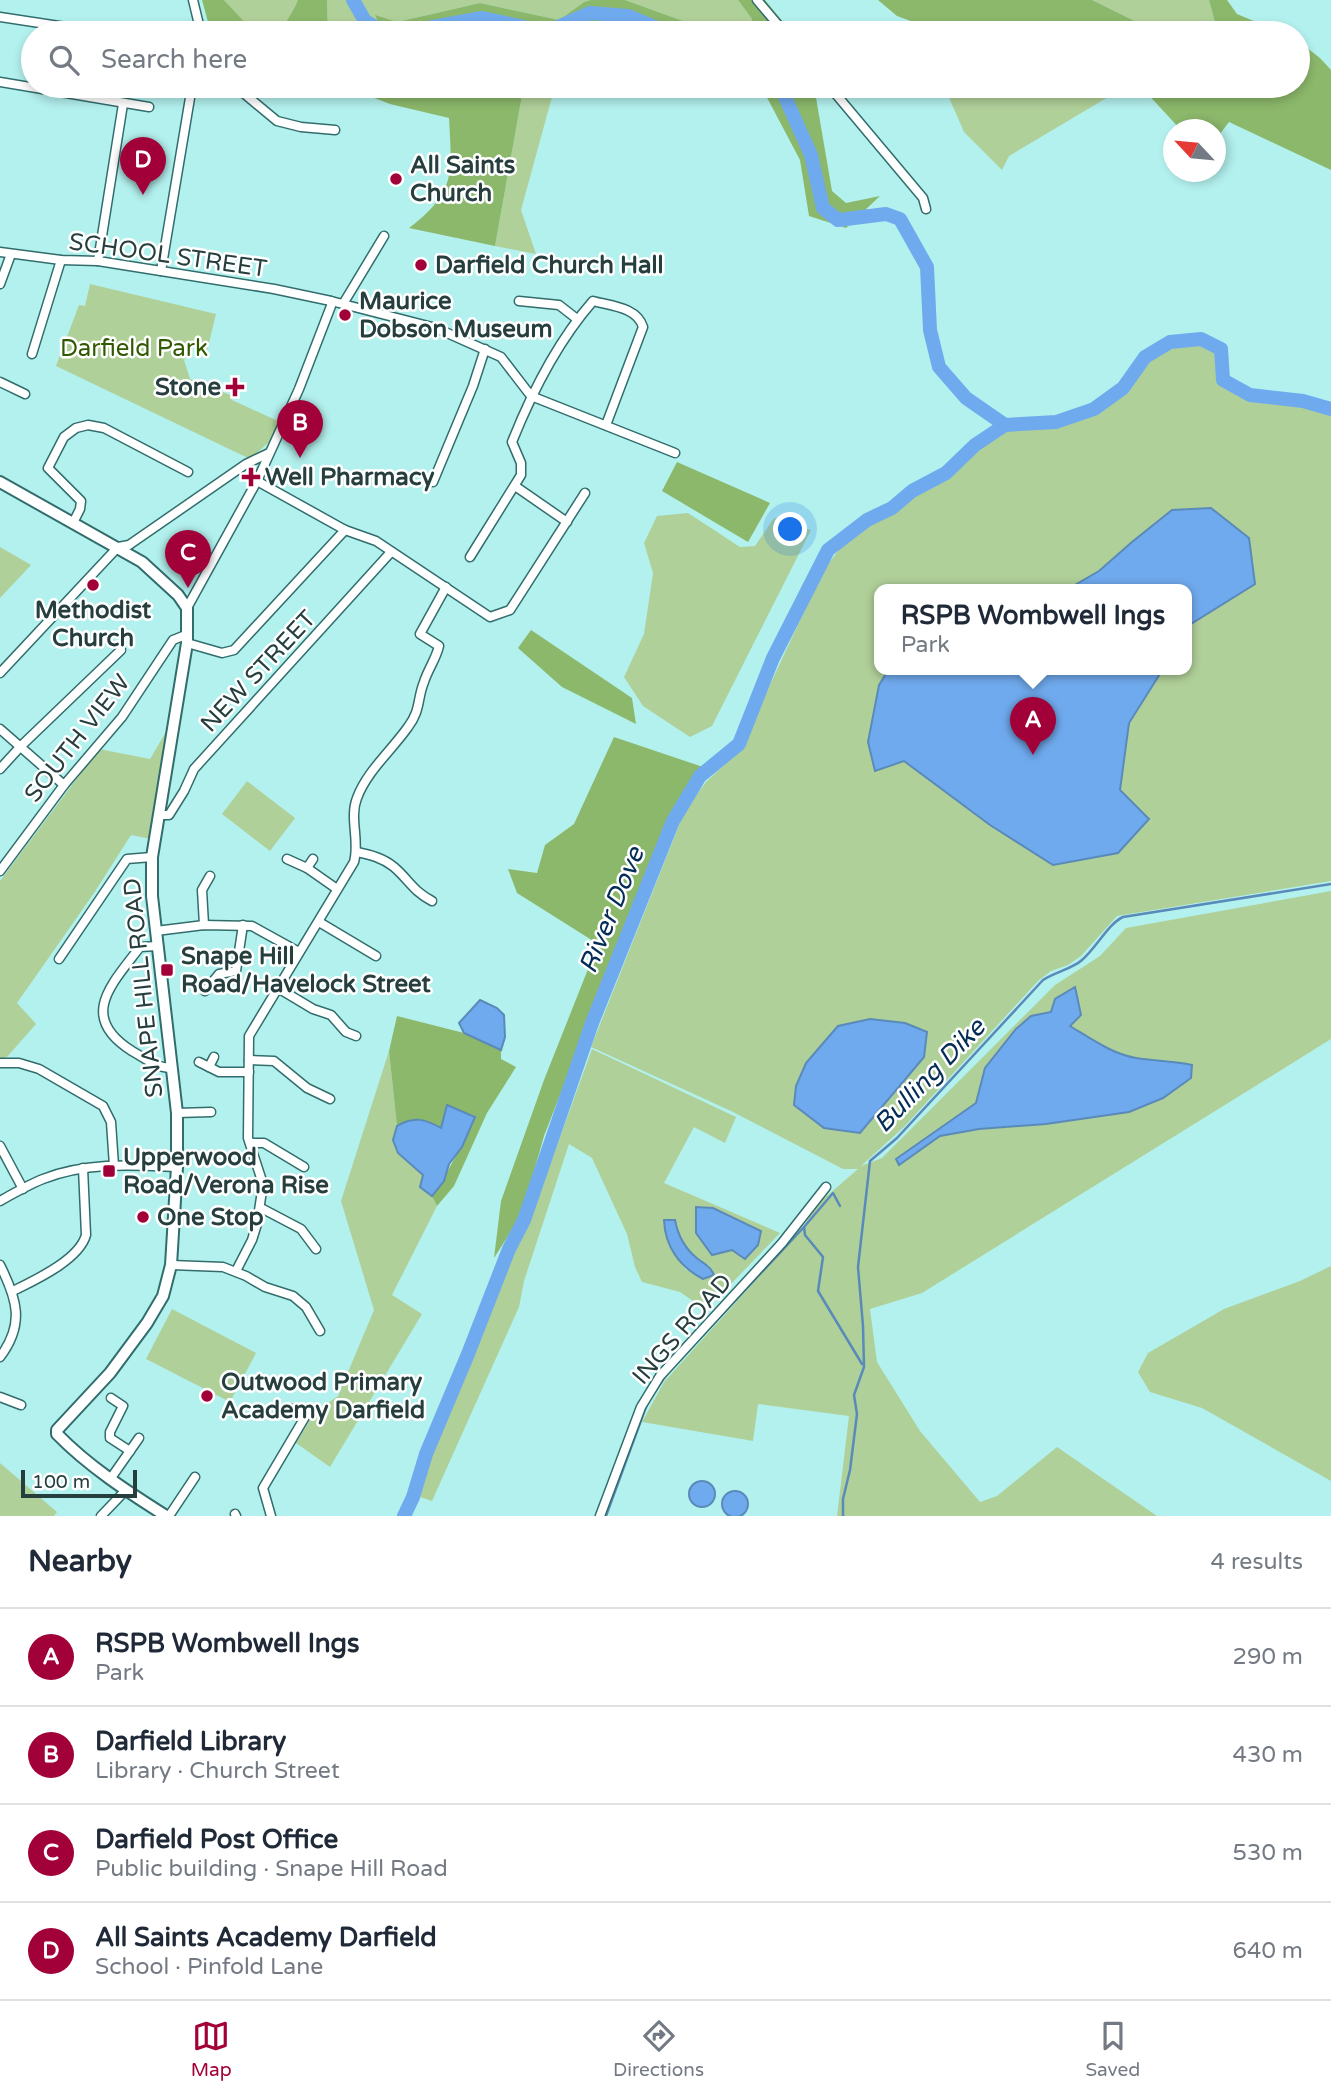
<!DOCTYPE html>
<html lang="en">
<head>
<meta charset="utf-8">
<style>
	:root { --surface:#fff; --page:#f2f2f3; --text:#1f2937; --muted:#747a83; --line:#e0e1e3; --accent:#a10138 }
	body { margin:0; font-family:"Varela Round",sans-serif; background:var(--page); color:var(--text) }
	.compass { position:absolute; left:1163px; top:119px; width:63px; height:63px; border-radius:50%; background:var(--surface); box-shadow:0 4px 10px #0003; rotate:296deg }
	.scale { position:absolute; left:21px; bottom:18px; width:116px; box-sizing:border-box; padding-left:7px; border:4px solid #263f3e; border-top:0; font-size:19px; line-height:24px; white-space:nowrap; color:#263f3e; -webkit-text-stroke:5px #fff; paint-order:stroke }
	.you { position:absolute; left:791px; top:530px; width:24px; height:24px; margin:-18px; border:5px solid #fff; border-radius:50%; background:#1a73e8; box-shadow:0 0 0 10px #1a73e833 }
	.badge { display:grid; place-items:center; width:46px; height:46px; border-radius:50%; background:var(--accent); color:#fff; font-size:23px; font-weight:700 }
	.pin { position:absolute; translate:-50% -58px; filter:drop-shadow(0 2px 4px #0008) }
	.pin::after { content:''; position:absolute; top:37px; width:24px; height:21px; background:inherit; clip-path:polygon(0 0,100% 0,50% 100%) }
	.popup { position:absolute; left:874px; top:584px; width:318px; height:91px; box-sizing:border-box; display:grid; place-content:center; border-radius:14px; background:var(--surface); filter:drop-shadow(0 2px 5px #0005); font-size:23px; white-space:nowrap; color:var(--muted) }
	.popup b { font-size:26px; color:var(--text) }
	.popup::after { content:''; position:absolute; left:50%; top:100%; margin-left:-14px; border:14px solid transparent; border-top-color:var(--surface) }
	.list { margin:0; padding:0; list-style:none }
	h2 { display:flex; justify-content:space-between; align-items:center; height:91px; margin:0; padding:0 28px; font-size:30px }
	h2 small { font-size:23px; font-weight:400; color:var(--muted) }
	.list li { display:grid; grid-template-columns:46px 1fr auto; gap:21px; align-items:center; box-sizing:border-box; height:98px; padding:0 28px; border-top:2px solid var(--line) }
	.list b { display:block; font-size:26px; white-space:nowrap }
	.list p { margin:0; font-size:23px; white-space:nowrap; color:var(--muted) }
	.list em { font-size:23px; font-style:normal; color:var(--muted) }
	.icon { flex:none; width:38px; height:38px; fill:none; stroke:currentColor; stroke-width:2; stroke-linecap:round; stroke-linejoin:round }
	.map { position:relative; flex:none; width:1331px; height:1516px; overflow:hidden }
	.search { position:absolute; background:var(--surface); box-shadow:0 4px 10px #0003; left:21px; right:21px; top:21px; height:77px; display:flex; align-items:center; gap:18px; box-sizing:border-box; padding:0 24px; border-radius:38px; color:var(--muted); font-size:26px }
	.sheet { height:483px; background:var(--surface) }
	nav { display:flex; justify-content:space-around; align-items:center; box-sizing:border-box; height:98px; border-top:2px solid var(--line); background:var(--surface); font-size:19px; color:var(--muted) }
	nav a { display:grid; justify-items:center; gap:4px }
	nav .on { color:var(--accent) }
	.map>svg:first-child { display:block }
	.green { fill:#b0d099; fill-rule:evenodd }
	.forest { fill:#8cb86b }
	.water { fill:#70aaee; stroke:#5a8ab9; stroke-width:2 }
	.lines { fill:none; stroke-linecap:round; stroke-linejoin:round }
	.stream { stroke:#5a8ab9; stroke-width:2.5 }
	.river { stroke:#70aaee; stroke-width:14 }
	.minor-casing { stroke:#316d6c; stroke-width:11 }
	.major-casing { stroke:#316d6c; stroke-width:14 }
	.minor { stroke:#fff; stroke-width:8 }
	.major { stroke:#fff; stroke-width:10 }
	.poi-dot { fill:#a10138; stroke:#fff; stroke-width:2.5 }
	.labels { text-anchor:middle; stroke-width:5; stroke-linejoin:round; paint-order:stroke }
	.poi-label { font-size:24px; font-weight:bold; fill:#263f3e; stroke:#fff; text-anchor:start }
	.street-label { font-size:24px; fill:#263f3e; stroke:#fff }
	.park-label { font-size:24px; fill:#315901; stroke:#fff }
	.water-label { font-size:26px; font-style:italic; fill:#032d57; stroke:#fff }
</style>
</head>
<body>
<div class="map">
<svg width="1331" height="1516" viewBox="0 0 1331 1516">
	<rect width="100%" height="100%" fill="#b3f1ee"/>
	<g class="green">
		<path d="M224,0h74c-5,13 -13,20 -16,33 -36,0 -35,-8 -58,-33z"/>
		<path d="M327,0h264l-7,2 -25,18 -79,-17 -83,19 -22,-6 7,17h-54z"/>
		<path d="M625,0h113l14,19 -3,12 -52,-5z"/>
		<path d="M1092,0h117l7,26 -11,7h-46z"/>
		<path d="M521,86h34l-34,124 15,44 -41,-8 28,-156z"/>
		<path d="M944,86h176l5,1 -116,69 -7,14 -38,-38z"/>
		<path d="M90,284l126,30 -9,37 -14,-4 -9,13 6,19 43,17 -1,4 48,22 -11,20 -19,17 -194,-93 23,-61 6,1z"/>
		<path d="M1199,342l17,10 3,29 29,18 57,7 26,7v468l-214,35 -36,40 -13,9 -17,6 -13,10 -134,146 -43,39 21,-8 173,-173 45,-29 26,-28 205,-37v148l-409,254 -52,16 7,53 43,69 60,71 17,-6 60,-49 100,69h-320l12,-100 -91,-12 -5,37 -111,-19 22,-40 140,-155 10,-20 44,-38h-15l-110,-57 -142,-65 94,-237 21,-28 38,-36 24,-57 55,-118 18,-24 21,-17 81,-52 35,-28 29,-19 53,-6 36,-12 29,-22 24,-31 23,-15zM879,589h308v80h-308zM1075,988l6,27 -12,10 31,20 34,13 39,3 -127,63 -67,5 -39,7 -41,29 -3,-6 80,-56 9,-35 31,-39 15,-13 20,-4z"/>
		<path d="M688,513l52,34 15,-1 19,-28 37,12 -99,196 -22,11 -47,-31 -19,-29 20,-43 9,-61 -9,-30 13,-27z"/>
		<path d="M0,547l31,18 -31,33z"/>
		<path d="M167,730l-5,48 -11,61 -20,-4 -37,58 -77,110 19,21 -29,33 -7,2v-178l99,-132 51,10z"/>
		<path d="M247,781l48,37 -25,33 -48,-37z"/>
		<path d="M592,1049l144,68 -11,26 -31,-16 -30,56 116,50 -74,77 -26,-18 -38,-10 -7,-15 -8,-33 -35,-76 -23,-14 -45,137 -5,26 -87,194 -12,-4 12,-42 82,-204 16,-31zM675,1220c4,22 16,35 35,46l-24,4 -14,-19 -7,-18z"/>
		<path d="M389,1051l8,75 -4,15 30,35 -3,11 12,9 5,10 -45,89 30,19 -92,153 -34,-24 19,-31 23,-16 36,-86 -33,-109z"/>
		<path d="M1331,1266v215l-129,-73 -52,-16 -12,-20 10,-19 76,-44 76,-28z"/>
		<path d="M172,1309l84,44 -26,49 -84,-43z"/>
		<path d="M0,1463l57,49 -3,4h-54z"/>
	</g>
	<g class="forest">
		<path d="M202,0h22l25,27 10,6h-48z"/>
		<path d="M298,0h29l1,33h-46c3,-13 11,-20 16,-33z"/>
		<path d="M591,0h34l72,26 52,5 3,-12 -14,-19h27l27,33h-161l-22,-7 -19,-1 -10,8h-198l-7,-18 22,7 83,-19 79,17 25,-18z"/>
		<path d="M878,0h214l67,33h-215l-47,-17z"/>
		<path d="M1209,0h18l10,14 45,19h-77l11,-7z"/>
		<path d="M1298,41l22,17 11,12v100l-102,-48 -13,17v-9l-36,-1 -35,-38 -25,-5h178z"/>
		<path d="M343,86h178l2,4 -28,156 -86,-18c47,-36 43,-54 40,-110l-59,-14z"/>
		<path d="M761,86h53l18,105 14,12 34,-7 -34,32 -37,-12 -9,-56z"/>
		<path d="M677,462l93,41 -22,39 -86,-51z"/>
		<path d="M531,630l101,68 4,26 -74,-37 -44,-39z"/>
		<path d="M614,737l89,30 -34,48 -125,321 -23,80 -27,42 7,-57 43,-121 54,-136 -81,-51 -9,-24 29,4 8,-28 29,-21z"/>
		<path d="M397,1016l67,17 37,17v9l15,8 -29,46 -33,73 -17,20 -5,-10c13,-16 18,-33 30,-49 -19,-18 -38,-37 -65,-21l-8,-75z"/>
	</g>
	<g class="water">
		<path d="M1211,508l38,30 6,46 -64,40 -4,7v-42h-119l31,-18 33,-29 40,-32z"/>
		<path d="M889,669h274l-34,54 -9,67 29,29 -31,34 -65,12 -63,-40 -86,-64 -29,10 -7,-29 11,-57z"/>
		<path d="M1075,987l6,28 -11,11c20,12 42,28 66,32 18,3 37,3 56,7l-1,13 -28,20 -34,14 -83,12 -67,5 -39,7 -41,29 -3,-6 80,-56 9,-35 31,-39 15,-13 20,-4 4,-13z"/>
		<path d="M480,1000l17,8 7,7 1,22 -4,13 -37,-17 -5,-10z"/>
		<path d="M870,1019l35,4 22,9 -3,25 -64,76 -36,-5 -30,-23 2,-19 10,-23 32,-37z"/>
		<path d="M447,1105l28,12 -13,30 -13,17 -5,17 -12,15 -12,-9 3,-12 -25,-22 -5,-13 4,-14c17,-10 28,-7 44,2z"/>
		<path d="M696,1207l17,1 48,23 -3,14 -13,14 -13,-9 -20,5 -16,-22z"/>
		<path d="M664,1220h11c3,16 10,29 23,39 8,6 12,7 16,16l-11,4c-23,-12 -38,-32 -39,-59z"/>
		<circle cx="702" cy="1494" r="13"/>
		<circle cx="735" cy="1504" r="13"/>
	</g>
	<g class="lines">
		<g class="stream">
			<path d="M840,1206l-7,-13 -29,34 1,8 18,22 -5,34 44,73"/>
			<path d="M675,1365l129,-138"/>
			<path d="M656,1390l10,-15"/>
			<path d="M606,1516l41,-112"/>
			<path d="M843,1516v-17l7,-29 7,-56 -3,-19 10,-28 -1,-41 -5,-59 12,-106 27,-23 146,-158c12,-8 29,-11 39,-20 14,-12 27,-37 41,-43l208,-33"/>
		</g>
		<g class="river">
			<path d="M353,0l12,21 20,12"/>
			<path d="M400,33l82,-15 65,14 43,-19 38,3 41,17"/>
			<path d="M780,86l31,69 12,53 15,12 48,-6 14,5 27,48 3,63 9,37 27,31 39,27 51,-3 38,-13 29,-21 22,-31 25,-15 31,-3 20,10 2,31 27,15 53,6 28,8"/>
			<path d="M404,1516l9,-19 13,-43 42,-100 41,-105 15,-29 68,-197 81,-202 27,-45 39,-32 34,-86 55,-108 39,-30 25,-12 20,-17 34,-18 29,-28 30,-20"/>
		</g>
		<g class="minor-casing">
			<g id="minor">
				<path d="M193,0l8,33"/>
				<path d="M757,0l28,33"/>
				<path d="M0,17l105,16"/>
				<path d="M0,82l149,25"/>
				<path d="M235,86l42,35 24,6 34,3"/>
				<path d="M829,86l94,112 3,11"/>
				<path d="M191,88l6,1 8,-3"/>
				<path d="M107,99l2,-13"/>
				<path d="M0,252l61,8 37,1 176,28 57,12 105,27 65,29 30,39 144,57"/>
				<path d="M98,261l25,-157"/>
				<path d="M161,271l31,-185"/>
				<path d="M0,284l11,-30"/>
				<path d="M519,301l40,4 18,14"/>
				<path d="M343,304l41,-68"/>
				<path d="M32,354l29,-94"/>
				<path d="M0,382l25,12"/>
				<path d="M257,481l88,49 31,11 114,76 20,-7 75,-117"/>
				<path d="M433,482l40,-96 12,-37"/>
				<path d="M515,486l52,36"/>
				<path d="M73,523l7,-14 1,-8 -33,-33 16,-31 12,-9 12,-3 16,3 84,44"/>
				<path d="M470,557l51,-82v-12l-9,-21c20,-50 45,-100 81,-141 18,5 44,6 50,26l-37,98"/>
				<path d="M187,608l70,-127 42,-92 32,-83v-5"/>
				<path d="M187,643l35,10 12,-3 111,-120"/>
				<path d="M0,673l118,-126 11,-2 117,-81 23,-11"/>
				<path d="M0,729l64,56"/>
				<path d="M0,769l21,-23 100,-96"/>
				<path d="M159,815h10l15,-24 10,-22 197,-217"/>
				<path d="M357,852c14,3 26,6 37,15 15,13 20,25 38,34"/>
				<path d="M287,859l20,9 30,21"/>
				<path d="M307,868l6,-9"/>
				<path d="M0,871l64,-86 58,-68 51,-77 15,-6"/>
				<path d="M319,922l57,34"/>
				<path d="M204,925l-2,-35 8,-14"/>
				<path d="M156,931l48,-6 48,1 47,26"/>
				<path d="M157,946l-17,1c-29,38 -62,70 -8,104 14,8 24,17 40,17"/>
				<path d="M59,959l68,-100 25,-2"/>
				<path d="M278,988l35,21 18,6 15,17 10,4"/>
				<path d="M205,991l14,-17 17,-3 7,-46"/>
				<path d="M249,1060l25,1 33,27 23,11"/>
				<path d="M199,1062l20,10h30"/>
				<path d="M0,1063h19l20,6 64,37 8,16 3,44"/>
				<path d="M209,1067l5,-10"/>
				<path d="M177,1113l34,-1"/>
				<path d="M250,1143h14l40,24"/>
				<path d="M0,1146l23,43"/>
				<path d="M0,1201c14,-8 28,-16 43,-22 43,-17 89,-14 134,-12"/>
				<path d="M261,1208l40,21 15,20"/>
				<path d="M0,1265c17,34 25,59 0,92"/>
				<path d="M171,1265l52,2 23,9 19,11 28,9 13,11 14,24"/>
				<path d="M236,1271l16,-31 5,-16 6,-40 -15,-46 1,-102 105,-174c6,-21 -5,-44 3,-64 10,-27 35,-48 51,-71 13,-17 9,-28 16,-45 4,-13 12,-23 15,-36l-19,-12 26,-47"/>
				<path d="M13,1291c22,-11 66,-31 73,-56l-3,-67"/>
				<path d="M0,1397l21,8"/>
				<path d="M111,1398l12,8 -13,26v6l20,13"/>
				<path d="M111,1478l28,-40"/>
				<path d="M235,1514l1,2"/>
				<path d="M101,1516l25,-26"/>
				<path d="M169,1516l26,-39"/>
				<path d="M271,1516l-8,-28 42,-71 -13,-8"/>
				<path d="M600,1516l41,-109 19,-31 122,-133 44,-56"/>
			</g>
		</g>
		<g class="major-casing">
			<path id="major" d="M0,482l142,80 36,33 9,13v35l-35,214v39l25,217v54l-6,98 -8,31 -16,27 -37,50 -53,57v4c31,32 71,58 109,82"/>
		</g>
		<use href="#minor" class="minor"/>
		<use href="#major" class="major"/>
	</g>
	<g class="poi-dot">
		<circle cx="396" cy="179" r="7"/>
		<circle cx="421" cy="265" r="7"/>
		<circle cx="345" cy="315" r="7"/>
		<path d="M231.5 376.5h7v7h7v7h-7v7h-7v-7h-7v-7h7z"/>
		<path d="M247.5 466.5h7v7h7v7h-7v7h-7v-7h-7v-7h7z"/>
		<circle cx="93" cy="585" r="7"/>
		<rect x="160" y="963" width="14" height="14" rx="3.5"/>
		<rect x="102" y="1164" width="14" height="14" rx="3.5"/>
		<circle cx="143" cy="1217" r="7"/>
		<circle cx="207" cy="1396" r="7"/>
	</g>
	<g class="labels">
		<g class="poi-label">
			<text x="410" y="173">All Saints<tspan x="410" dy="28">Church</tspan></text>
			<text x="435" y="273">Darfield Church Hall</text>
			<text x="359" y="309">Maurice<tspan x="359" dy="28">Dobson Museum</tspan></text>
			<text x="221" y="395" text-anchor="end">Stone</text>
			<text x="265" y="485">Well Pharmacy</text>
			<text x="93" y="618" text-anchor="middle">Methodist<tspan x="93" dy="28">Church</tspan></text>
			<text x="181" y="964">Snape Hill<tspan x="181" dy="28">Road/Havelock Street</tspan></text>
			<text x="123" y="1165">Upperwood<tspan x="123" dy="28">Road/Verona Rise</tspan></text>
			<text x="157" y="1225">One Stop</text>
			<text x="221" y="1390">Outwood Primary<tspan x="221" dy="28">Academy Darfield</tspan></text>
		</g>
		<g class="street-label">
			<text transform="translate(168 255) rotate(8)" y="8">SCHOOL STREET</text>
			<text transform="translate(258 671) rotate(-47)" y="8">NEW STREET</text>
			<text transform="translate(77 738) rotate(-52)" y="8">SOUTH VIEW</text>
			<text transform="translate(143 988) rotate(-96)" y="8">SNAPE HILL ROAD</text>
			<text transform="translate(682 1329) rotate(-49)" y="8">INGS ROAD</text>
		</g>
		<g class="park-label">
			<text x="134" y="356">Darfield Park</text>
		</g>
		<g class="water-label">
			<text transform="translate(611 910) rotate(-68)" y="9">River Dove</text>
			<text transform="translate(929 1075) rotate(-46)" y="9">Bulling Dike</text>
		</g>
	</g>
</svg>
<svg class="compass" viewBox="-18 -18 36 36"><path d="M0-13l5 13h-10z" fill="#e53935"/><path d="M0 13l5-13h-10z" fill="#747a83"/></svg>
<div class="scale">100 m</div>
<div class="you"></div>
<div class="pin badge" style="left:1033px;top:755px">A</div>
<div class="popup"><b>RSPB Wombwell Ings</b>Park</div>
<div class="pin badge" style="left:300px;top:458px">B</div>
<div class="pin badge" style="left:188px;top:588px">C</div>
<div class="pin badge" style="left:143px;top:195px">D</div>
<div class="search"><svg class="icon" aria-label="search" viewBox="0 0 24 24"><circle cx="10" cy="10" r="6"/><path d="M15 15l6 6"/></svg>Search here</div>
</div>
<section class="sheet">
<h2>Nearby<small>4 results</small></h2>
<ul class="list">
<li><span class="badge">A</span><div><b>RSPB Wombwell Ings</b><p>Park</p></div><em>290 m</em></li>
<li><span class="badge">B</span><div><b>Darfield Library</b><p>Library · Church Street</p></div><em>430 m</em></li>
<li><span class="badge">C</span><div><b>Darfield Post Office</b><p>Public building · Snape Hill Road</p></div><em>530 m</em></li>
<li><span class="badge">D</span><div><b>All Saints Academy Darfield</b><p>School · Pinfold Lane</p></div><em>640 m</em></li>
</ul>
</section>
<nav>
<a class="on"><svg class="icon" aria-label="map" viewBox="0 0 24 24"><path d="M3 6l6-2 6 2 6-2v14l-6 2-6-2-6 2zM9 4v14M15 6v14"/></svg>Map</a>
<a><svg class="icon" aria-label="directions" viewBox="0 0 24 24"><path d="M12 3l9 9-9 9-9-9zM9 14v-3h6M13 9l2 2-2 2"/></svg>Directions</a>
<a><svg class="icon" aria-label="saved" viewBox="0 0 24 24"><path d="M7 4h10v16l-5-4-5 4z"/></svg>Saved</a>
</nav>
</body>
</html>
